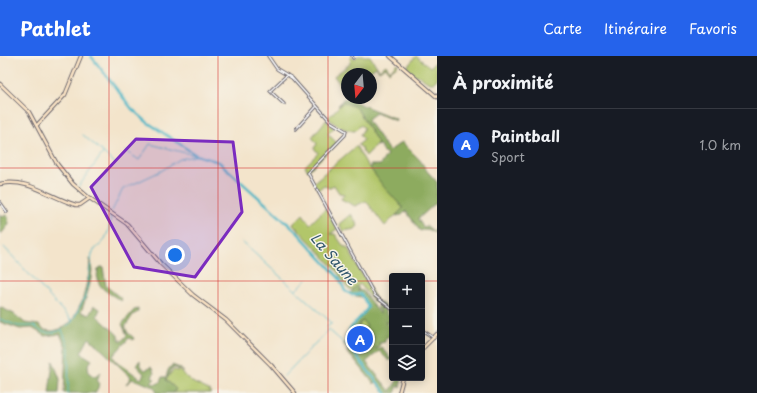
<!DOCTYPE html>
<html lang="fr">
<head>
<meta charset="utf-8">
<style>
	:root { --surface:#171b24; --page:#242831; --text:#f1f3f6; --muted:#9ea1a6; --line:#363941; --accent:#2563eb }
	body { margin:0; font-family:"Playpen Sans",sans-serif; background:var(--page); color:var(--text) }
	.controls { position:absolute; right:12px; bottom:12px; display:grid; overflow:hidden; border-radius:4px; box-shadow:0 2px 10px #0003 }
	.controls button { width:36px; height:36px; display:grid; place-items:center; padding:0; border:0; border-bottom:1px solid var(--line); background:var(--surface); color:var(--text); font:20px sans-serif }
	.compass { position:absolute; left:341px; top:12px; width:36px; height:36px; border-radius:50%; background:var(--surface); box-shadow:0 2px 10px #0003; rotate:196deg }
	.you { position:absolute; left:175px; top:199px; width:14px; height:14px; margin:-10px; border:3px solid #fff; border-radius:50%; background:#1a73e8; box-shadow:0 0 0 6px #1a73e833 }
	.badge { display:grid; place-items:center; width:26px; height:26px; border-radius:50%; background:var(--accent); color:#fff; font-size:13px; font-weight:700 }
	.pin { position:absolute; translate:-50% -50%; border:2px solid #fff; box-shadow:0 1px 4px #0006 }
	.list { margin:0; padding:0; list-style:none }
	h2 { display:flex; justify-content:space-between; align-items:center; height:52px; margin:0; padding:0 16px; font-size:17px }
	h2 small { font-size:13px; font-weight:400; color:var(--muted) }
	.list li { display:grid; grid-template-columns:26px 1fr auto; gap:12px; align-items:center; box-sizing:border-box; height:72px; padding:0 16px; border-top:1px solid var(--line) }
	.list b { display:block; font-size:15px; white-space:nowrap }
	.list p { margin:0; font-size:13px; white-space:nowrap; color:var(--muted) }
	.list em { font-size:13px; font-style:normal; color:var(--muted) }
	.icon { flex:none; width:22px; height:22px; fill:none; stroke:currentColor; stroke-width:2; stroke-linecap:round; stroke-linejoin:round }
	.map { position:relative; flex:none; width:437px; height:337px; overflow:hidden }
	header { display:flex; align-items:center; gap:24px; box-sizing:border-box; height:56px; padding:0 20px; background:var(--accent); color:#fff }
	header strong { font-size:19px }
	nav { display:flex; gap:22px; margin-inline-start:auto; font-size:14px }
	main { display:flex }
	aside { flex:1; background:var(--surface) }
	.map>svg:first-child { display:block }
	.green { fill:#b2c66a; stroke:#6a7452 }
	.forest { fill:#8dab5e; stroke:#58664c; fill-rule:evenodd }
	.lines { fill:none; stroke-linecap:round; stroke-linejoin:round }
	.stream { stroke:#49b6c6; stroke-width:1 }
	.river { stroke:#49b6c6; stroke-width:2.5 }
	.street-casing { stroke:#6b666d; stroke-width:3.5 }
	.secondary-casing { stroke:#6b666d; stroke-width:4.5 }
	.street { stroke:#fff; stroke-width:1.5 }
	.secondary { stroke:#fde5c5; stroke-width:2.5 }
	.marked { fill:#7b2cbf; fill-opacity:0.2; stroke:#7b2cbf; stroke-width:3; stroke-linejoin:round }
	.grid { fill:none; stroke:#d62828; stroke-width:1; stroke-opacity:0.55 }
	.labels { text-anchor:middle; stroke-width:3; stroke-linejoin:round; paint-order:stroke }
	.water-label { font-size:14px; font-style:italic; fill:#30566c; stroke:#f7f3e8 }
</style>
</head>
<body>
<header>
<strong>Pathlet</strong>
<nav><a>Carte</a><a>Itinéraire</a><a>Favoris</a></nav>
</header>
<main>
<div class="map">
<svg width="437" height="337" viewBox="0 0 437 337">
	<rect width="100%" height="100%" fill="#f7f3e8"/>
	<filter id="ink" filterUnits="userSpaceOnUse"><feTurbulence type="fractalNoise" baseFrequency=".025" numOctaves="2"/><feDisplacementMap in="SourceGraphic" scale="8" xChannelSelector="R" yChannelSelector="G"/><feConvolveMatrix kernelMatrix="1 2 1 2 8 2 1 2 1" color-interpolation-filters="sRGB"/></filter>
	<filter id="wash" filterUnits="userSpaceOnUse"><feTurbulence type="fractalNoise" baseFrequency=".012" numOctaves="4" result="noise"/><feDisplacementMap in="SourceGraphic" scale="16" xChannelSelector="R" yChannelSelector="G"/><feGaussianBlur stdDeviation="0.9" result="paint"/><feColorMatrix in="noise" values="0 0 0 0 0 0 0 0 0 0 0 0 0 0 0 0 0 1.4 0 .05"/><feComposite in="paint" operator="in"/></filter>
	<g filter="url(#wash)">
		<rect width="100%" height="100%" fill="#f3e4cb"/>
		<g class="green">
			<path d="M351,0l3,3 4,-3h12l9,14 7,-5 4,6 7,-8 1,2 -9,7 -3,-5 -7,4 -3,-4 -10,7h-19v14l-3,2 -10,-14 16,-12z"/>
			<path d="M416,0l14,11 7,-6v18l-4,4c-8,1 -12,-9 -19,-8l-8,-7z"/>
			<path d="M343,46l13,5 22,36 -12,13 -4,-6 1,-1 -5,-4 6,-5 -4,-5 4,-7 -3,-3 -6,6c-9,0 -20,-6 -27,-13z"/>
			<path d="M326,64l8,8 -6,6 9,9 -29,28 -3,-5 13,-13 -4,-5 3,-4 -5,-7z"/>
			<path d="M356,90l11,19 36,43 -18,18 -19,-25 -11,5 -14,-7 3,-5 -5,-1 -5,-8 -6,3 -4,-3 -6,5 -4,-8z"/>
			<path d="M326,152l11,21 -7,5h5l9,13h3l30,54 -2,2 -15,-19 -8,6c-7,-2 -10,-13 -15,-19 -14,-16 -29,-31 -44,-47l10,-10 7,10z"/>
			<path d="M351,158l7,12 -3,3 -12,2 -4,-7z"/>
			<path d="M363,265l11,16 -4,9 -2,1 -16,-11v-3l6,-4 2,-7z"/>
			<path d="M173,314l6,1 15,12 17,8 -1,2h-37l3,-4 -10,-9z"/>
		</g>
		<g class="forest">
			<path d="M351,42l4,4 41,17v2l-2,-1 -18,-7 -7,5 -1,3 21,30 13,-9 18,18 7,11 10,11v20l-19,17 5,8 4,-1 6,5 4,-3v6l-10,-5 -7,2 -14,-20 -4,4 -6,1 7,-8 -20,-22 -13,-18v-3h10l7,-11 -5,-3 -2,-6 -4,1 2,-3 -22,-36 -13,-5 -5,4 5,-7z"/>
			<path d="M0,157l4,4 2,-3 2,3 1,7 -7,9h-2z"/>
			<path d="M90,203c6,11 -4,40 -9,53l8,3 5,-9 6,3 -3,7 20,18 4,8 6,-7 -5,-11 12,-14 4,-1v3l-5,3 -8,12 3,6 6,5 -1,2 -4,-2 -16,18 3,5 25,18 3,-5 -8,-9 4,-5v6l5,4 6,-3 3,6 -2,5 3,1 -4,4 6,1 3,-2 2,-5h4l2,-7 4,-5 8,3 4,4 -8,-4h-4l-6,12 10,9 -3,4h-16l-3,-6 -21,-8 -7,5 5,-7 -42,-39 -8,15 11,7 -4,5 1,8 6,4 6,-5 -4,8 3,4 -5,9h-31l2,-46 -6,-13 -15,2 -13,-8 -12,1 -20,-7v-15l14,7 11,9 14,2 5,5 9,1 7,-2 12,-8 10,-19 7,-28z"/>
			<path d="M101,211h2l3,19 16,13 -1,2c-14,-10 -27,-13 -23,-32z"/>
			<path d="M356,230l3,2 -2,2 6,1 16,22h2l-4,-5 2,-4 -1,-3 7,5 -1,2 4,8 4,-2 -2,5 2,4 -6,-1 6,7v5l-7,5v3l-4,1 -2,-1 1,3 -5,4 8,-2v3l5,4 1,4h3v2h-4l-9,-9 -13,11 24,29 9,-13h3l-2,9 -2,-1 -3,7h-10l-9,-11 -2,2 -20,-25 -6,-5 -1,-4 3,1 -7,-8 3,1c-3,-17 15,-24 22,-38l-6,-9 -11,-2 -1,-2zM363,265l4,5 -2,3 2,4 7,4v1h-4l2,7 -2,1 -1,-4 -1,5 -5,-6 -3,1 -5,-6 -3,-1 2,-4 6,-1 -1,-6z"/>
			<path d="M53,305l7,18 -1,14h-10z"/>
		</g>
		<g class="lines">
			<g class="stream">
				<path d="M83,79l32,28"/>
				<path d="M126,95l13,9 11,-16 44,11"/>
				<path d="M195,99h1"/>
				<path d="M79,130l24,-33"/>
				<path d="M112,155l11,-22 38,-18 19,-12 20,-4"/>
				<path d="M242,186l90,81 -5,4"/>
				<path d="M4,191l68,74"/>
				<path d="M296,234l11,-11"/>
				<path d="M0,263l18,7h16l8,6 8,1 9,-2 13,-9 14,-27 6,-41c2,-6 7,-7 11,-12 6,-9 7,-18 8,-28"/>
				<path d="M62,274l7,18 -1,45"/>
				<path d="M329,274l17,15"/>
				<path d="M347,289l1,1"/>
				<path d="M284,320l45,-47"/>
			</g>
			<path class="river" d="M91,0l41,53 15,13 49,33 23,7 78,70 42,46 6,13 7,4 9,-1 7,13c-7,14 -26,21 -20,39l38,47"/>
		</g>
	</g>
	<g filter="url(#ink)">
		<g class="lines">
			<g class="street-casing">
				<g id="street">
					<path d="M268,0l9,13 15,9 39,44 15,9 -1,4 -37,38 67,123 17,13"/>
					<path d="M352,0l1,2"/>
					<path d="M284,48l-14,-13 17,-16"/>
					<path d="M296,73l20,-22"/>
					<path d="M0,146l7,10"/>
					<path d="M422,274l12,8"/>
				</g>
			</g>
			<g class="secondary-casing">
				<g id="secondary">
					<path d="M390,0l47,41"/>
					<path d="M0,28l29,28 28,52 16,20 15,13 39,27 34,40 32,31 33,25 45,45 24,28"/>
					<path d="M37,69l28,-30 16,-39"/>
					<path d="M0,128c29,-6 49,13 76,21h4l10,-7"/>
					<path d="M422,293l15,-15"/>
					<path d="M399,337l4,-15"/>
				</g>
			</g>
			<use href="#street" class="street"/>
			<use href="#secondary" class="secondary"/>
		</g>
	</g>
	<path class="marked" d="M136,83l97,3 9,70 -47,65 -61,-10 -43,-80z"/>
	<path class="grid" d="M109,0v337M218,0v337M328,0v337M0,112h437M0,225h392M422,225h15"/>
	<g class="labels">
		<g class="water-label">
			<text transform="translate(334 203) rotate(49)" y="5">La Saune</text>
		</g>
	</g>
</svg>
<div class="controls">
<button>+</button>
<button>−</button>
<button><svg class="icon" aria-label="layers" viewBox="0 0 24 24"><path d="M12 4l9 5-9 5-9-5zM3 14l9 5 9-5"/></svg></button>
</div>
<svg class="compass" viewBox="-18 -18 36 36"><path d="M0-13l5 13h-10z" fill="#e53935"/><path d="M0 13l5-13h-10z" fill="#9ea1a6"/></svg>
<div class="you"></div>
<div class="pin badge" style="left:360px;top:283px">A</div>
</div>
<aside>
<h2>À proximité<small></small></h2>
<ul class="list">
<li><span class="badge">A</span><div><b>Paintball</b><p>Sport</p></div><em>1.0 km</em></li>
</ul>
</aside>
</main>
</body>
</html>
